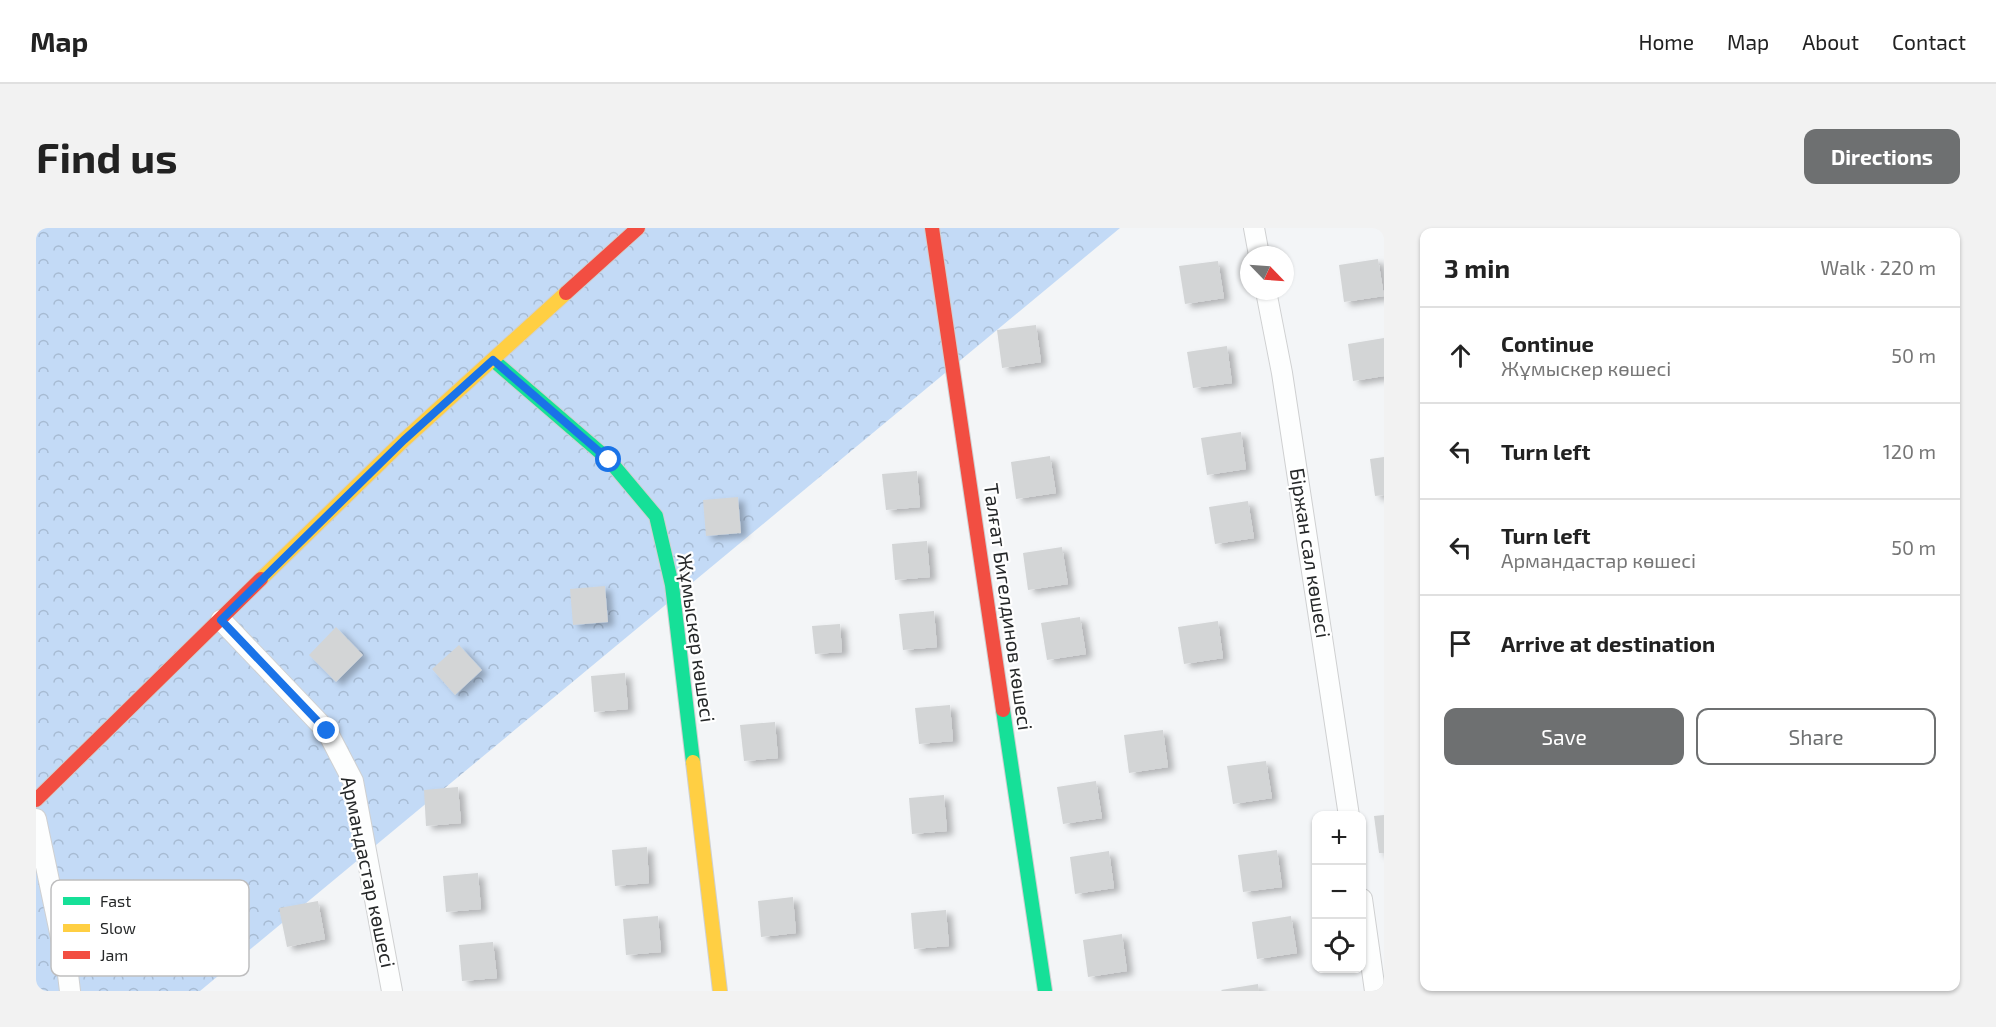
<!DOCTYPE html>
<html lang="en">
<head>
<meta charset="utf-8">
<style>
	:root { --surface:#fff; --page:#f2f2f2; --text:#222; --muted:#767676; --line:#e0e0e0; --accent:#6e7071 }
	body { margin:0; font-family:"Exo 2",sans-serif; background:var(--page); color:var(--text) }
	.controls { position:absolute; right:18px; bottom:18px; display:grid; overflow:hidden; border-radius:12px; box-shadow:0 2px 4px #0004 }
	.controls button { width:54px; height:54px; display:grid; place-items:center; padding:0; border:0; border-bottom:2px solid var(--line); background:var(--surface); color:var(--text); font:30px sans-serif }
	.compass { position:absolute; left:1204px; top:18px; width:54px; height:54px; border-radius:50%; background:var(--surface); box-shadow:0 2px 4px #0004; rotate:115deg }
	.stop { position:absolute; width:18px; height:18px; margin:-14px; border:4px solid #1a73e8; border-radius:50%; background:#fff }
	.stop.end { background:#1a73e8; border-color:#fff; box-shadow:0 2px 6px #0008 }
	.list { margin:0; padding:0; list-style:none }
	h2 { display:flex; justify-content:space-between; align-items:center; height:78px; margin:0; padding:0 24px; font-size:26px }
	h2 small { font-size:20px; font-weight:400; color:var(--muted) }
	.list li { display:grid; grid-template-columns:39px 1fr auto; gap:18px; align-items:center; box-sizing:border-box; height:96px; padding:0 24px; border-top:2px solid var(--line) }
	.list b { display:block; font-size:22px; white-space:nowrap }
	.list p { margin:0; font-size:20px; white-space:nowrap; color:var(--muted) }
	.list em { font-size:20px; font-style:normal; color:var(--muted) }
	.actions { display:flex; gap:12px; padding:18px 24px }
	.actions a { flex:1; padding:14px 0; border:2px solid var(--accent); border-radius:12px; text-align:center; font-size:21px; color:var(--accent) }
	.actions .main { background:var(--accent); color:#fff }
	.icon { flex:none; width:33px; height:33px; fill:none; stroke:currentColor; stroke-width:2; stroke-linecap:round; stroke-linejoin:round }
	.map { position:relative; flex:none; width:1348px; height:763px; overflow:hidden; border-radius:12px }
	header { display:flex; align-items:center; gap:36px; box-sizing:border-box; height:84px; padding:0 30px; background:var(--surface); border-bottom:2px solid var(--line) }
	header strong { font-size:28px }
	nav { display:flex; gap:33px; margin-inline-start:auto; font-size:21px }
	.intro { display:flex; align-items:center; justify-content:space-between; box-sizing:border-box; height:144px; padding:0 36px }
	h1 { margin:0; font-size:42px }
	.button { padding:15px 27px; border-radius:12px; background:var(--accent); color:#fff; font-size:21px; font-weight:700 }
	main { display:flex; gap:36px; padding:0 36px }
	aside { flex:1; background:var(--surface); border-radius:12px; box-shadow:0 2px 4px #0004 }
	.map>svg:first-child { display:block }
	.forest { fill:url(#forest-crowns) }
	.building { fill:#d3d5d6; filter:url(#shadow) }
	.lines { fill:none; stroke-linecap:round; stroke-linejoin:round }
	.street-casing { stroke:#cfd0d1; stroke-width:22 }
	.fast-casing { stroke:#cfd0d1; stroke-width:16 }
	.slow-casing { stroke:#cfd0d1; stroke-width:16 }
	.jam-casing { stroke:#cfd0d1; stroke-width:16 }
	.street { stroke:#fdfefe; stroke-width:20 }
	.fast { stroke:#16e098; stroke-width:14 }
	.slow { stroke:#ffcf43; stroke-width:14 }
	.jam { stroke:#f24e42; stroke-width:14 }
	.route { stroke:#1a73e8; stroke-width:8 }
	.labels { text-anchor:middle; stroke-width:4.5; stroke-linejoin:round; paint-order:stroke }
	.street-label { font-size:20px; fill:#262829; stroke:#fff }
	.key { fill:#fff; stroke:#bebebf; stroke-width:1.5 }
	.key-label { font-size:16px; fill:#262829 }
</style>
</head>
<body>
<header>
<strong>Map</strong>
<nav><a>Home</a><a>Map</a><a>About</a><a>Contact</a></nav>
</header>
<div class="intro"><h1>Find us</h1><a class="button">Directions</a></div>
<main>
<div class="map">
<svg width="1348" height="763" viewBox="0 0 1348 763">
	<defs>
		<pattern id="forest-crowns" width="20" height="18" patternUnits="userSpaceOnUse" patternTransform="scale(1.5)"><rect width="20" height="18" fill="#c3daf6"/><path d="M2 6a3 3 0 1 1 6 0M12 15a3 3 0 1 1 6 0" fill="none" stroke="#a7bbd3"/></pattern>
		<filter id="shadow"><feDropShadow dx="6" dy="4" stdDeviation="3" flood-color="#0004"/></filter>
	</defs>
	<rect width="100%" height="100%" fill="#f3f5f7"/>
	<path class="forest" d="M0,0h1084l-920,763h-164z"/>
	<g class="building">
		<path d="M1342,31l6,37 -40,6 -5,-37z"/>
		<path d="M1182,33l6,37 -39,6 -6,-38z"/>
		<path d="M1000,97l5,37 -39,6 -5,-38z"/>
		<path d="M1348,110v38l-31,5 -5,-37z"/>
		<path d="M1191,118l5,37 -39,5 -6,-36z"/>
		<path d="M1205,204l5,37 -39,6 -6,-37z"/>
		<path d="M1014,228l6,37 -40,6 -5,-37z"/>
		<path d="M1348,229v38l-9,1 -5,-37z"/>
		<path d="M881,243l3,36 -34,3 -4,-36z"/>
		<path d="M702,269l3,36 -35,3 -3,-36z"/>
		<path d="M1212,273l6,37 -39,6 -6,-37z"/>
		<path d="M891,313l3,36 -35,3 -3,-36z"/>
		<path d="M1026,319l6,37 -40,6 -5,-37z"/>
		<path d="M569,358l3,36 -35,3 -3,-36z"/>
		<path d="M898,383l3,36 -34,3 -4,-36z"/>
		<path d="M1044,389l6,37 -39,6 -6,-37z"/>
		<path d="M1182,393l5,37 -39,6 -6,-37z"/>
		<path d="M804,396l2,28 -27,2 -3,-28z"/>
		<path d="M300,399l27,28 -27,27 -27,-27z"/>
		<path d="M423,417l23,25 -27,25 -23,-26z"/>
		<path d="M589,445l3,36 -34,3 -3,-36z"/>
		<path d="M914,477l3,36 -34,3 -4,-36z"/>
		<path d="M739,494l3,36 -34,3 -4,-36z"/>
		<path d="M1127,502l5,37 -39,6 -5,-38z"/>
		<path d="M1230,533l6,37 -39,6 -6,-38z"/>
		<path d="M1060,553l6,37 -39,6 -6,-37z"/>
		<path d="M422,559l3,36 -35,3 -2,-36z"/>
		<path d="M908,567l3,36 -35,3 -3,-36z"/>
		<path d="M1348,587v38h-5l-5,-37z"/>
		<path d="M611,619l2,36 -34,3 -3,-36z"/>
		<path d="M1241,622l5,37 -39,5 -5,-37z"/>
		<path d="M1073,623l5,37 -39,6 -5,-37z"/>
		<path d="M442,645l3,36 -35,3 -3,-36z"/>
		<path d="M757,669l3,36 -35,4 -3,-36z"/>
		<path d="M282,673l7,38 -38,8 -8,-39z"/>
		<path d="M910,682l3,36 -35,3 -3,-36z"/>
		<path d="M622,688l3,36 -35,3 -3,-36z"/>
		<path d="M1255,688l6,37 -40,6 -5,-37z"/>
		<path d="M1086,706l5,37 -39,6 -5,-37z"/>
		<path d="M457,714l4,36 -35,3 -3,-36z"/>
		<path d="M1222,756l1,7h-37l-1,-1z"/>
	</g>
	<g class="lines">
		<g class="street-casing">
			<g id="street">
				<path d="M1218,0l5,27"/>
				<path d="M1230,63l16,82 67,443"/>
				<path d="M185,392l106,111 26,50 39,210"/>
				<path d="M0,591l31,147 3,25"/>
				<path d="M1326,671l13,92"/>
			</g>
		</g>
		<g class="fast-casing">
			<g id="fast">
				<path d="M457,132l116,100 47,56 16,69 21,177"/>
				<path d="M967,482l42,281"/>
			</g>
		</g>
		<g class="slow-casing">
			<g id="slow">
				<path d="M225,351l143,-139 162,-147"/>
				<path d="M657,534l27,229"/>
			</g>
		</g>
		<g class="jam-casing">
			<g id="jam">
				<path d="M896,0l71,482"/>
				<path d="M530,65l72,-65"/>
				<path d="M0,572l225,-221"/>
			</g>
		</g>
		<use href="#street" class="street"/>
		<use href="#fast" class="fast"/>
		<use href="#slow" class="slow"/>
		<use href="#jam" class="jam"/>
	</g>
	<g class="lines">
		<path class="route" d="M291,503l-106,-111 183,-180 89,-80 116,100"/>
	</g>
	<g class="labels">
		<g class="street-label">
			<text transform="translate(1274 325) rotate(81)" y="7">Біржан сал көшесі</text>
			<text transform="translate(972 379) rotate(82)" y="7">Талғат Бигелдинов көшесі</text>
			<text transform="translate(660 410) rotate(82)" y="7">Жұмыскер көшесі</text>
			<text transform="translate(332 644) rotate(78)" y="7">Армандастар көшесі</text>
		</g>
	</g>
	<rect x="15" y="652" width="198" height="96" rx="9" class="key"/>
	<rect x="27" y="669" width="27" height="8" fill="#16e098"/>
	<rect x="27" y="696" width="27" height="8" fill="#ffcf43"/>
	<rect x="27" y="723" width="27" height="8" fill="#f24e42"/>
	<g class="key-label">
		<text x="64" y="679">Fast</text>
		<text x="64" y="706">Slow</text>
		<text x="64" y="733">Jam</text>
	</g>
</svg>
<div class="controls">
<button>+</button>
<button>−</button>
<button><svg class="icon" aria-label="locate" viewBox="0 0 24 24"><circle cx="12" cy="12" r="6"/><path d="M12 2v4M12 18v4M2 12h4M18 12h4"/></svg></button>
</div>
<svg class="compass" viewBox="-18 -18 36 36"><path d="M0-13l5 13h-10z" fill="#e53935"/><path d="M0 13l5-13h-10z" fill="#767676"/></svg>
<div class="stop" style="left:573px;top:232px"></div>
<div class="stop end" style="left:291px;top:503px"></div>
</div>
<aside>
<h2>3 min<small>Walk · 220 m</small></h2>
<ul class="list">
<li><svg class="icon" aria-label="ahead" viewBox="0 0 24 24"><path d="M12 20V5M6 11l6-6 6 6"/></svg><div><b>Continue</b><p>Жұмыскер көшесі</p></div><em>50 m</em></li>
<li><svg class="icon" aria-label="left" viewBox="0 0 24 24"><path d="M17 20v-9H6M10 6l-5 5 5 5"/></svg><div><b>Turn left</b></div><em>120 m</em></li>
<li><svg class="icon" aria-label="left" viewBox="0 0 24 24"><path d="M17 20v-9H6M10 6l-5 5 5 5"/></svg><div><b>Turn left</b><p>Армандастар көшесі</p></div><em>50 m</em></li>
<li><svg class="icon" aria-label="arrive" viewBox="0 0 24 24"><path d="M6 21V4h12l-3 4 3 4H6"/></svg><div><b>Arrive at destination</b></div></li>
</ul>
<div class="actions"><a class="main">Save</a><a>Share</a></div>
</aside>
</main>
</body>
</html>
